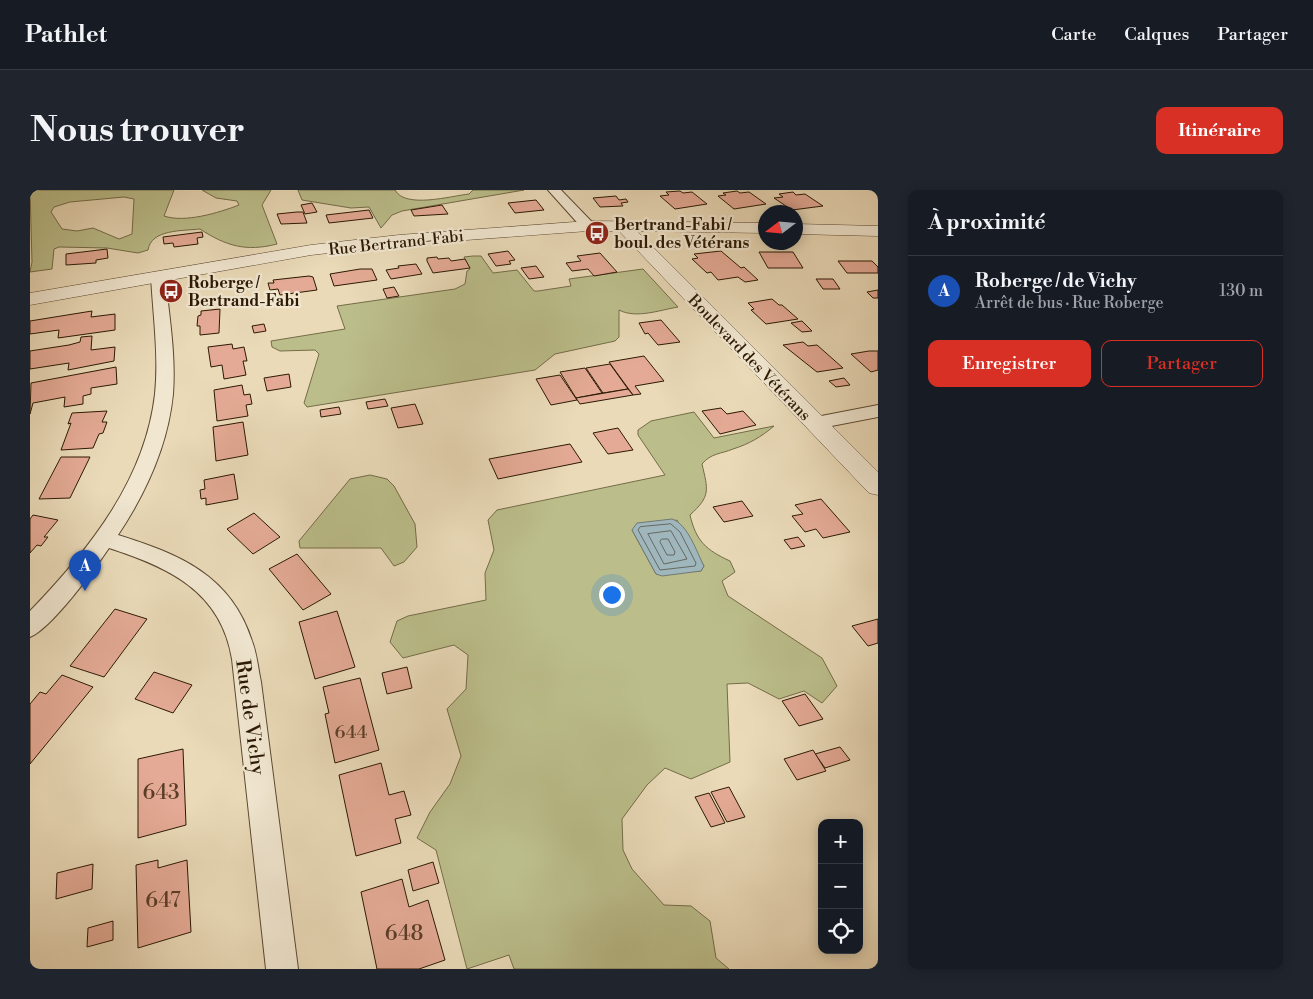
<!DOCTYPE html>
<html lang="fr">
<head>
<meta charset="utf-8">
<style>
	:root { --surface:#171b24; --page:#20242c; --text:#f1f3f6; --muted:#9ea1a6; --line:#363941; --accent:#d93025 }
	body { margin:0; font-family:"Libre Bodoni",serif; background:var(--page); color:var(--text) }
	.controls { position:absolute; right:15px; bottom:15px; display:grid; overflow:hidden; border-radius:10px; box-shadow:0 2px 12px #0003 }
	.controls button { width:45px; height:45px; display:grid; place-items:center; padding:0; border:0; border-bottom:1px solid var(--line); background:var(--surface); color:var(--text); font:25px sans-serif }
	.compass { position:absolute; left:728px; top:15px; width:45px; height:45px; border-radius:50%; background:var(--surface); box-shadow:0 2px 12px #0003; rotate:254deg }
	.you { position:absolute; left:581px; top:404px; width:18px; height:18px; margin:-12px; border:4px solid #fff; border-radius:50%; background:#1a73e8; box-shadow:0 0 0 8px #1a73e833 }
	.badge { display:grid; place-items:center; width:32px; height:32px; border-radius:50%; background:var(--accent); color:#fff; font-size:16px; font-weight:700 }
	.pin { position:absolute; translate:-50% -41px; filter:drop-shadow(0 1px 2px #0008) }
	.pin::after { content:''; position:absolute; top:26px; width:18px; height:15px; background:inherit; clip-path:polygon(0 0,100% 0,50% 100%) }
	.list { margin:0; padding:0; list-style:none }
	h2 { display:flex; justify-content:space-between; align-items:center; height:65px; margin:0; padding:0 20px; font-size:21px }
	h2 small { font-size:16px; font-weight:400; color:var(--muted) }
	.list li { display:grid; grid-template-columns:32px 1fr auto; gap:15px; align-items:center; box-sizing:border-box; height:70px; padding:0 20px; border-top:1px solid var(--line) }
	.list b { display:block; font-size:19px; white-space:nowrap }
	.list p { margin:0; font-size:16px; white-space:nowrap; color:var(--muted) }
	.list em { font-size:16px; font-style:normal; color:var(--muted) }
	.actions { display:flex; gap:10px; padding:15px 20px }
	.actions a { flex:1; padding:11px 0; border:1px solid var(--accent); border-radius:10px; text-align:center; font-size:18px; color:var(--accent) }
	.actions .main { background:var(--accent); color:#fff }
	.icon { flex:none; width:28px; height:28px; fill:none; stroke:currentColor; stroke-width:2; stroke-linecap:round; stroke-linejoin:round }
	.map { position:relative; flex:none; width:848px; height:779px; overflow:hidden; border-radius:10px }
	header { display:flex; align-items:center; gap:30px; box-sizing:border-box; height:70px; padding:0 25px; background:var(--surface); border-bottom:1px solid var(--line) }
	header strong { font-size:24px }
	nav { display:flex; gap:28px; margin-inline-start:auto; font-size:18px }
	.intro { display:flex; align-items:center; justify-content:space-between; box-sizing:border-box; height:120px; padding:0 30px }
	h1 { margin:0; font-size:35px }
	.button { padding:12px 22px; border-radius:10px; background:var(--accent); color:#fff; font-size:18px; font-weight:700 }
	main { display:flex; gap:30px; padding:0 30px }
	aside { flex:1; background:var(--surface); border-radius:10px; box-shadow:0 2px 12px #0003 }
	.map>svg:first-child { display:block }
	.green { fill:#bbbe8b; stroke:#746c48; fill-rule:evenodd }
	.water { fill:#9fb7bc; stroke:#717872 }
	.lines { fill:none; stroke-linecap:round; stroke-linejoin:round }
	.shore { stroke:#666860; stroke-width:1 }
	.building { fill:#e4aa95; stroke:#2c1904 }
	.minor-casing { stroke:#5c4931; stroke-width:2 }
	.tertiary-casing { stroke:#5c4931; stroke-width:1 }
	.minor { fill:#f1e7d1; fill-rule:evenodd }
	.tertiary { fill:#f1e7d1; fill-rule:evenodd }
	.labels { text-anchor:middle; stroke-width:4.5; stroke-linejoin:round; paint-order:stroke }
	.far-poi-label { font-size:16px; font-weight:bold; fill:#2c1904; stroke:#f1e7d1; text-anchor:start }
	.far-street-label { font-size:16px; fill:#2c1904; stroke:#f1e7d1 }
	.number-label { font-size:18px; fill:#5a3d28 }
	.street-label { font-size:20px; fill:#2c1904; stroke:#f1e7d1 }
	.near-number-label { font-size:21px; fill:#5a3d28 }
</style>
</head>
<body>
<header>
<strong>Pathlet</strong>
<nav><a>Carte</a><a>Calques</a><a>Partager</a></nav>
</header>
<div class="intro"><h1>Nous trouver</h1><a class="button">Itinéraire</a></div>
<main>
<div class="map">
<svg width="848" height="779" viewBox="0 0 848 779">
	<rect width="100%" height="100%" fill="#eadab8"/>
	<filter id="stains"><feTurbulence type="fractalNoise" baseFrequency=".004" numOctaves="4"/><feColorMatrix values="0 0 0 0 .2 0 0 0 0 .09 0 0 0 0 .02 0 0 0 .5 -.17"/></filter>
	<radialGradient id="worn" r=".72"><stop offset=".6" stop-color="#630" stop-opacity="0"/><stop offset="1" stop-color="#630" stop-opacity=".3"/></radialGradient>
	<g class="green">
		<path d="M0,0h144l-10,26c21,7 54,-3 75,-11l-2,-4 -21,-3 -14,-8h69l-9,15 15,39c-31,8 -51,2 -77,-15 -17,2 -49,0 -52,21l-10,3 -31,-5 -48,-1 -5,2 -2,20 -22,3 2,-10zM94,7l10,2 -2,35 -13,5 -26,-11 -16,3 -15,-2 -11,-17 3,-5 16,-5z"/>
		<path d="M268,0h97c10,19 56,6 74,4l4,-4h51l-122,21 -10,4 -11,13 -12,-21 -18,1 -49,-8z"/>
		<path d="M443,66h8l12,17 24,-3 17,21h4l33,-5 -2,-7 74,-10 35,38c-18,3 -42,12 -59,3v27l-4,4 -60,13 -20,16 -228,37 -3,-4 15,-49 -4,-4 -35,1 -8,-4 -1,-6 74,-12 -8,-23 118,-17 10,-5 2,-13 3,-2 -6,-12z"/>
		<path d="M664,222l20,26 60,-12c-13,11 -25,18 -41,23 -12,5 -22,4 -31,15 6,26 9,32 -12,51 6,26 16,35 40,46l5,11 -13,9 6,15 94,62 15,28 -15,17 -18,-12 -25,8 -31,-16 -21,1 3,78 -39,17 -26,-11 -18,17 -25,34 1,31 9,19 32,36 27,1 19,15 6,37 13,11h-215l-5,-14 -42,14 -31,-119 -19,-12 13,-26 20,-28 11,-28 -14,-47 19,-20 2,-34 -14,-10 -51,13 -13,-16 7,-21 11,-5 78,-16 -1,-27 9,-23 -6,-30 9,-10 168,-35 -27,-40v-5l13,-9zM647,330l27,46 -3,5 -45,3 -24,-44z"/>
		<path d="M340,285l17,4 7,7 21,38 2,23 -13,15 -10,4 -13,-18h-81l-1,-7 51,-62z"/>
	</g>
	<path class="water" d="M642,329c16,5 25,34 32,47l-3,5 -39,5 -6,-2 -24,-44 5,-7z"/>
	<g class="lines">
		<g class="shore">
			<path d="M641,334l9,8 16,31 -1,3 -35,4 -22,-40 2,-3z"/>
			<path d="M641,341l16,28 -23,5 -16,-30z"/>
			<path d="M632,349h6l7,13 -1,3h-7l-7,-13z"/>
		</g>
	</g>
	<g class="building">
		<path d="M650,1l3,2 9,-1 15,12 -32,5 -15,-13 9,-1 -3,-3z"/>
		<path d="M707,1l3,2 9,-1 17,12 -32,5 -16,-13 8,-1 -3,-2z"/>
		<path d="M763,2l3,3 9,-1 18,12 -31,4 -18,-12 9,-1 -4,-3z"/>
		<path d="M586,6l3,4 7,-1 2,3 -7,1 2,3 -23,1 -7,-9z"/>
		<path d="M506,10l8,10 -29,3 -7,-10z"/>
		<path d="M282,13l5,9 -12,2 -4,-9z"/>
		<path d="M412,15l6,9 -34,2 -3,-6z"/>
		<path d="M339,20l4,8 -44,5 -3,-8z"/>
		<path d="M267,22h6l4,11 -26,1 -4,-10z"/>
		<path d="M172,42l1,5 -6,1 1,6 -24,3 -1,-4 -9,1 -1,-7z"/>
		<path d="M77,59l1,9 -12,2v3l-30,2v-11z"/>
		<path d="M478,61l7,9 -6,1 2,3 -15,2 -8,-12z"/>
		<path d="M691,61l20,17 3,-1 14,13 -13,2 -7,-5 -20,3 -7,-8 -4,1 -15,-14 6,-1 -4,-4z"/>
		<path d="M729,62h34l10,16h-35z"/>
		<path d="M570,63l17,19 -23,4 -6,-7 -16,2 -6,-8 15,-2 -4,-5z"/>
		<path d="M407,67l1,2 11,-1 2,3 14,-2 5,9 -37,5 -6,-12v-3z"/>
		<path d="M808,71h34l6,6v6h-31z"/>
		<path d="M386,74l6,10 -31,5 -5,-9 13,-2 -1,-2z"/>
		<path d="M506,76l8,11 -15,2 -8,-11z"/>
		<path d="M330,79h12l5,11 -43,6 -4,-12z"/>
		<path d="M279,86l4,1 4,13 -37,5 -2,-6 -8,1 -2,-7h6l-1,-3z"/>
		<path d="M786,89h17l7,10h-17z"/>
		<path d="M364,97l5,9 -12,2 -4,-9z"/>
		<path d="M848,100v8h-5l-6,-6z"/>
		<path d="M742,109l7,6h3l16,14 -32,5 -15,-14 3,-1 -6,-6z"/>
		<path d="M190,119l-1,24 -19,2v-9h-3l1,-10 3,-1v-4z"/>
		<path d="M62,121l-1,6 24,-3v16l-57,8 1,-8 -29,4v-13z"/>
		<path d="M631,130l19,22 -22,3 -10,-12 -3,1 -6,-11z"/>
		<path d="M772,131l10,10 -10,1 -11,-9z"/>
		<path d="M234,134l2,7 -12,2 -2,-7z"/>
		<path d="M62,146l-1,14 24,-3 -1,14 -46,9 1,-7 -39,6v-18l39,-6 11,-3 1,-5z"/>
		<path d="M773,152l5,4 9,-1 26,23 -26,4 -34,-27z"/>
		<path d="M202,154l1,5 11,-2 3,14h-4l3,14 -22,4 -2,-14 -11,2 -3,-20z"/>
		<path d="M839,161h9v19l-7,2 -20,-18z"/>
		<path d="M614,166l20,25 -29,5 6,8 -8,1 -24,-33z"/>
		<path d="M580,174l18,25 -25,4 -17,-25z"/>
		<path d="M86,177l1,17 -26,4v6l-8,2v8l-19,3 1,-10 -32,6 -3,11 1,-31z"/>
		<path d="M555,178l17,25 -26,5 -16,-26z"/>
		<path d="M259,184l2,13 -24,4 -3,-13z"/>
		<path d="M530,185l17,25 -26,5 -15,-26z"/>
		<path d="M814,188l6,7 -14,2 -7,-6z"/>
		<path d="M212,195l2,10 6,-1 2,10 -6,1 2,11 -31,5 -3,-31z"/>
		<path d="M598,199l5,6 -53,9 -4,-6z"/>
		<path d="M355,209l3,7 -20,3 -2,-7z"/>
		<path d="M385,214l8,20 -25,4 -7,-20z"/>
		<path d="M309,217l2,7 -20,3 -1,-7z"/>
		<path d="M691,218l6,6 16,-3 13,14 -36,9 -18,-23z"/>
		<path d="M77,221l-5,11h5l-4,11 -4,1 -6,14 -32,2 10,-27 -3,1 4,-11z"/>
		<path d="M213,232l5,33 -32,6 -3,-34z"/>
		<path d="M588,238l15,22 -25,4 -15,-21z"/>
		<path d="M540,254l12,18 -84,17 -9,-20z"/>
		<path d="M31,267h29l-20,41 -31,1z"/>
		<path d="M204,284l4,25 -32,6v-7l-5,1 -1,-9 5,-1 -1,-9z"/>
		<path d="M791,309l29,33 -27,6 -7,-9 -11,3 -13,-16 11,-2 -8,-9z"/>
		<path d="M712,311l11,15 -29,6 -11,-15z"/>
		<path d="M224,323l26,24 -27,17 -26,-25z"/>
		<path d="M3,325l25,5 -14,17h4l-7,9 -4,-1 -7,8v-34z"/>
		<path d="M768,347l7,9 -14,3 -7,-9z"/>
		<path d="M267,364l34,40 -28,16 -34,-41z"/>
		<path d="M85,419l32,10 -43,58 -34,-11z"/>
		<path d="M307,421l18,56 -40,12 -16,-57z"/>
		<path d="M848,429v24l-10,3 -16,-20z"/>
		<path d="M377,477l5,21 -25,6 -5,-21z"/>
		<path d="M124,482l38,13 -19,28 -38,-14z"/>
		<path d="M32,485l31,12 -63,77v-60l10,-12 6,2z"/>
		<path d="M330,488l19,72 -44,13 -10,-49 4,-1 -6,-26z"/>
		<path d="M775,504l18,25 -24,7 -17,-25z"/>
		<path d="M810,557l10,13 -25,8 -10,-14z"/>
		<path d="M153,559l3,76 -48,13v-79z"/>
		<path d="M783,560l13,21 -29,9 -13,-21z"/>
		<path d="M351,573l8,32 15,-4 7,24 -16,4 6,24 -45,13 -17,-81z"/>
		<path d="M699,597l16,30 -18,5 -16,-30z"/>
		<path d="M679,603l16,30 -14,4 -16,-30z"/>
		<path d="M128,670v8l29,-8 4,72 -53,16 -2,-83z"/>
		<path d="M403,672l6,21 -26,8 -5,-21z"/>
		<path d="M63,674l-1,25 -36,10 1,-26z"/>
		<path d="M372,689l7,28 19,-7 17,60 -26,9h-42l-16,-77z"/>
		<path d="M83,731v19l-26,7 1,-19z"/>
	</g>
	<g class="lines">
		<g class="minor-casing">
			<g id="minor">
				<path d="M518,0h13l32,33 2,3 -2,3h-10z"/>
				<path d="M128,82l7,4c4,39 11,79 8,118 -5,51 -27,99 -55,141 61,19 113,40 134,106 5,13 6,27 9,41l37,287h-32l-34,-310c-11,-68 -64,-92 -123,-111 -14,21 -58,81 -79,89v-26c58,-60 115,-130 125,-217 4,-39 -2,-79 -4,-118z"/>
				<path d="M848,215v12l-62,12 -6,-2 -3,-4 3,-4 6,-2z"/>
			</g>
		</g>
		<g class="tertiary-casing">
			<g id="tertiary">
				<path d="M558,31l178,2v10l-129,-2 241,241v23l-9,-2 -250,-262h-31l-189,14 -88,10 -281,50v-12l281,-48 88,-10z"/>
				<path d="M766,34l82,2v10l-82,-2z"/>
			</g>
		</g>
		<use href="#minor" class="minor"/>
		<use href="#tertiary" class="tertiary"/>
	</g>
	<defs>
		<g id="bus-disc" transform="scale(1.25)"><circle r="9.5" fill="#8f2418" stroke="#f1e7d1"/><path d="M-5-6H5V4H4V6H2V4H-2V6H-4V4H-5ZM-3.5-4V0h7V-4ZM-3.5 1.2v1.5H-2V1.2ZM2 1.2v1.5H3.5V1.2Z" fill="#fff"/></g>
	</defs>
	<g fill-rule="evenodd">
		<use href="#bus-disc" x="567" y="43"/>
		<use href="#bus-disc" x="141" y="101"/>
	</g>
	<g class="labels">
		<g class="far-poi-label">
			<text x="584" y="40">Bertrand-Fabi /<tspan x="584" dy="18">boul. des Vétérans</tspan></text>
			<text x="158" y="98">Roberge /<tspan x="158" dy="18">Bertrand-Fabi</tspan></text>
		</g>
		<g class="far-street-label">
			<text transform="translate(366 52) rotate(-6)" y="6">Rue Bertrand-Fabi</text>
			<text transform="translate(720 167) rotate(46)" y="6">Boulevard des Vétérans</text>
		</g>
		<g class="number-label">
			<text x="321" y="548">644</text>
		</g>
		<g class="street-label">
			<text transform="translate(221 527) rotate(82)" y="7">Rue de Vichy</text>
		</g>
		<g class="near-number-label">
			<text x="131" y="609">643</text>
			<text x="133" y="717">647</text>
			<text x="374" y="750">648</text>
		</g>
	</g>
	<rect width="100%" height="100%" filter="url(#stains)"/>
	<rect width="100%" height="100%" fill="url(#worn)"/>
</svg>
<div class="controls">
<button>+</button>
<button>−</button>
<button><svg class="icon" aria-label="locate" viewBox="0 0 24 24"><circle cx="12" cy="12" r="6"/><path d="M12 2v4M12 18v4M2 12h4M18 12h4"/></svg></button>
</div>
<svg class="compass" viewBox="-18 -18 36 36"><path d="M0-13l5 13h-10z" fill="#e53935"/><path d="M0 13l5-13h-10z" fill="#9ea1a6"/></svg>
<div class="you"></div>
<div class="pin badge" style="left:55px;top:401px;background:#1a4fb4">A</div>
</div>
<aside>
<h2>À proximité<small></small></h2>
<ul class="list">
<li><span class="badge" style="background:#1a4fb4">A</span><div><b>Roberge / de Vichy</b><p>Arrêt de bus · Rue Roberge</p></div><em>130 m</em></li>
</ul>
<div class="actions"><a class="main">Enregistrer</a><a>Partager</a></div>
</aside>
</main>
</body>
</html>
